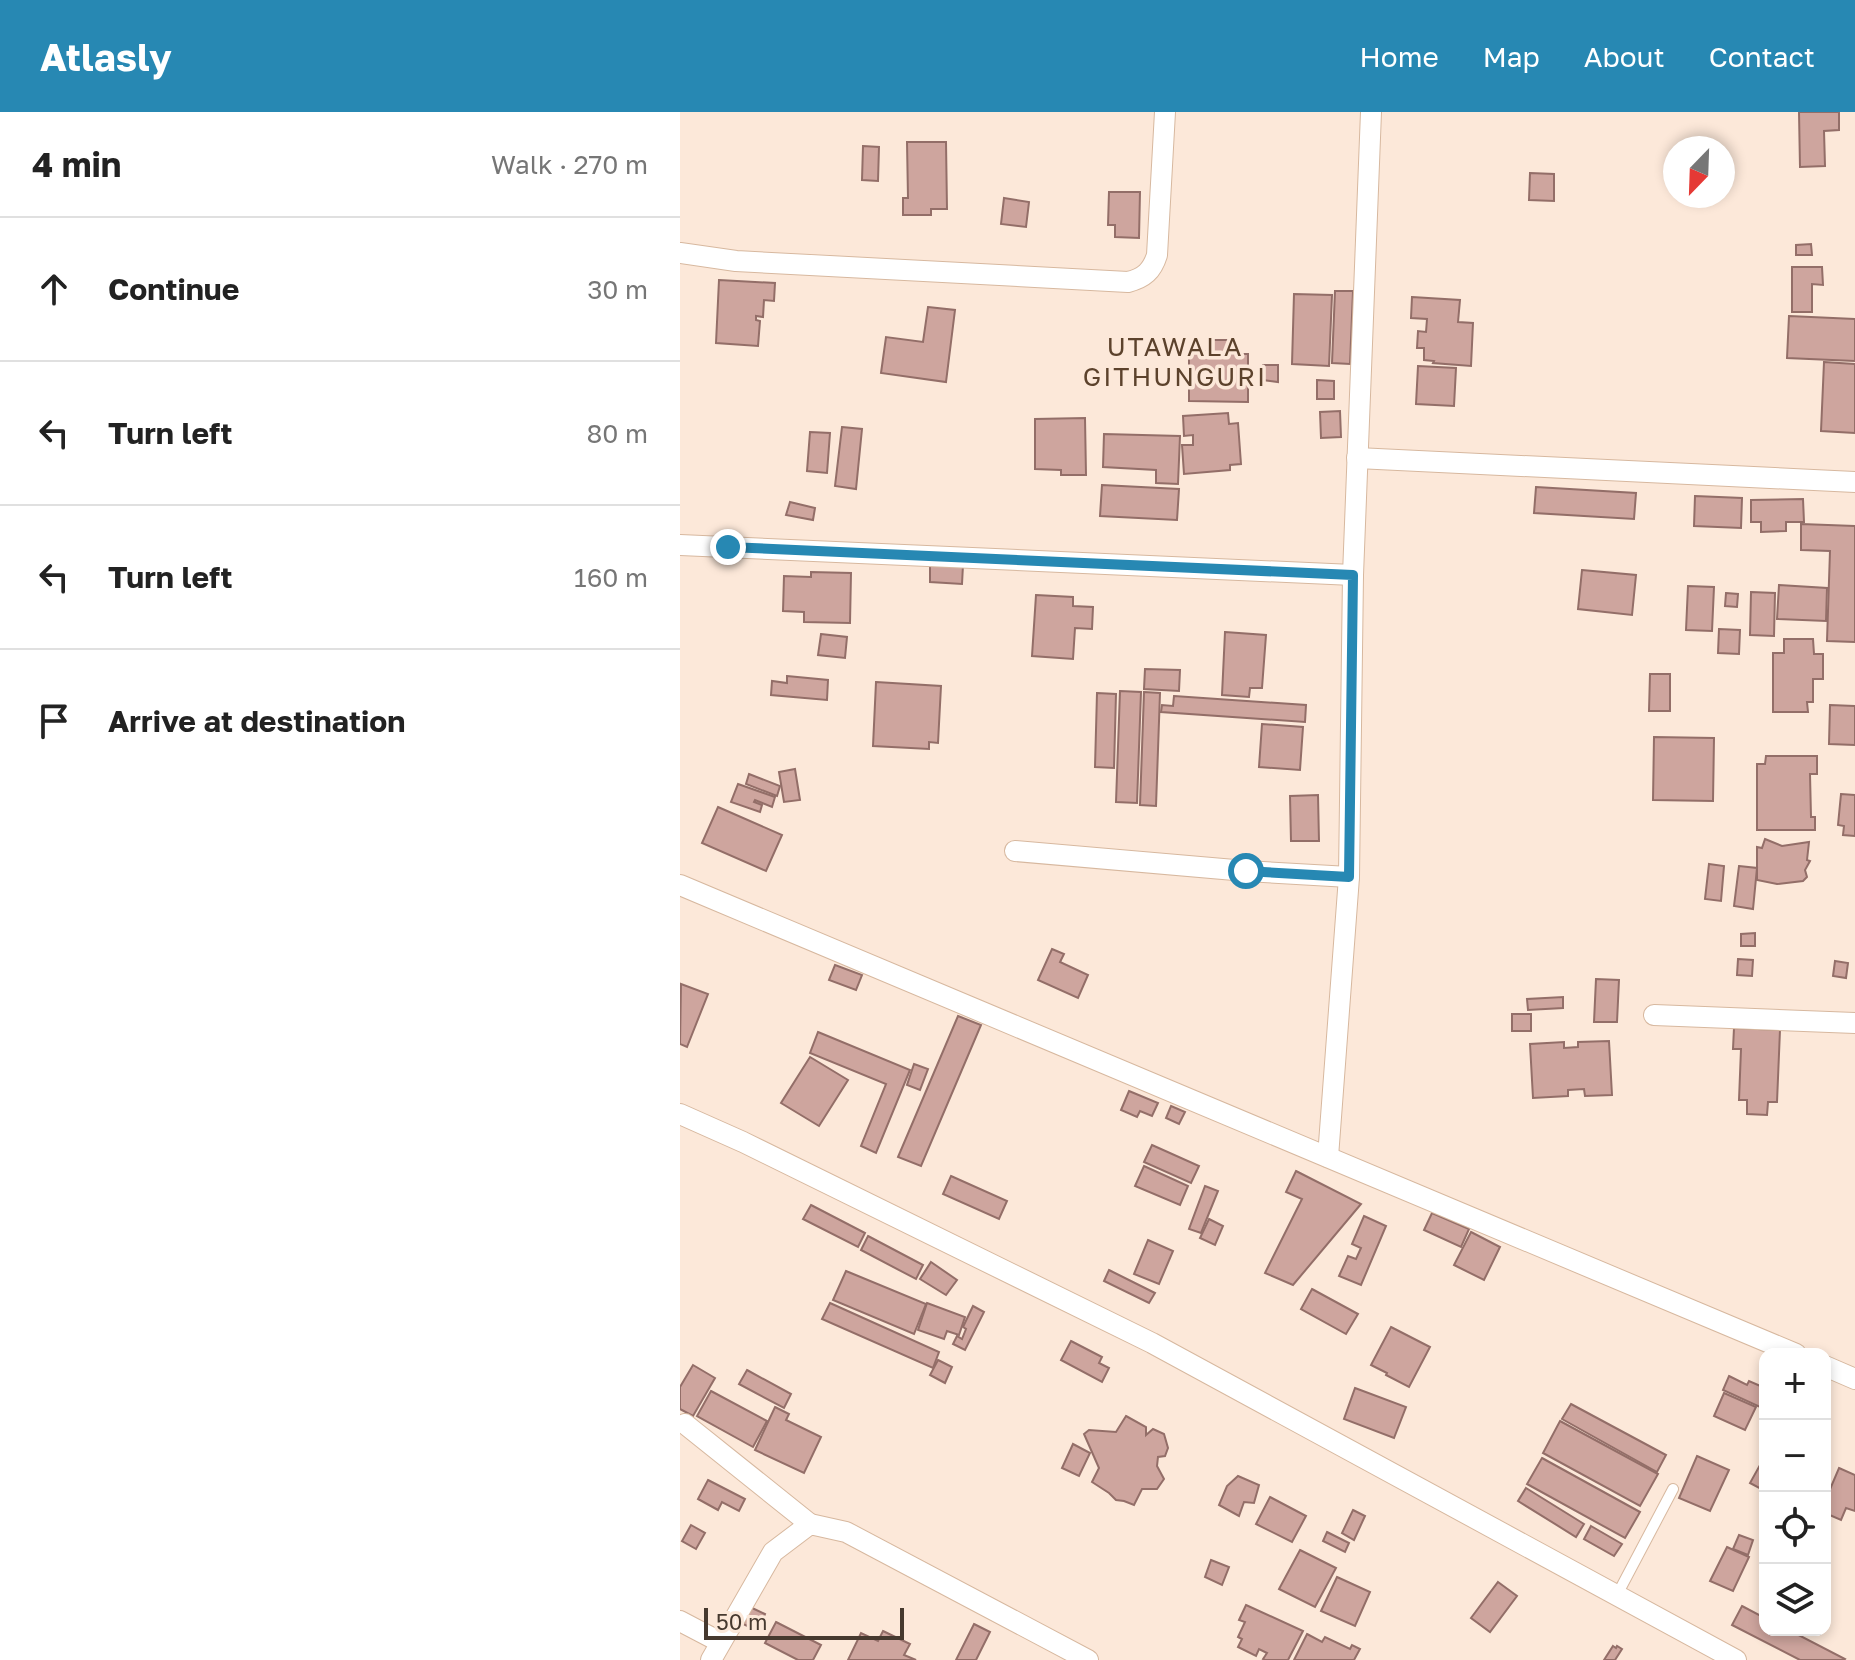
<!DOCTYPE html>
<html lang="en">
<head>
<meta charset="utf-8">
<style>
	:root { --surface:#fff; --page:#f6f6f6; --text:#222; --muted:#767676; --line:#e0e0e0; --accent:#2788b3 }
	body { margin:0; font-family:"Golos Text",sans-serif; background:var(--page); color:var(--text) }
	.controls { position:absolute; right:24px; bottom:24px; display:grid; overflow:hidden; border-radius:16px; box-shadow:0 4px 12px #0003 }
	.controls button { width:72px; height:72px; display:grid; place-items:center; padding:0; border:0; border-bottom:2px solid var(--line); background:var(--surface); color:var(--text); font:40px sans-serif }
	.compass { position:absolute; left:983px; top:24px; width:72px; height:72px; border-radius:50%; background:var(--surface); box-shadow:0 4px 12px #0003; rotate:203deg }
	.scale { position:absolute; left:24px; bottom:20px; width:200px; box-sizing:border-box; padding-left:8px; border:4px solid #46392f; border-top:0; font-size:22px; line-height:28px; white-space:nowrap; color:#46392f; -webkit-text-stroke:6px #fce8d9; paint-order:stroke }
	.stop { position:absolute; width:24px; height:24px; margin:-18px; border:6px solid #2788b3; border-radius:50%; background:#fff }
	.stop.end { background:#2788b3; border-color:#fff; box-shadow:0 2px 8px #0008 }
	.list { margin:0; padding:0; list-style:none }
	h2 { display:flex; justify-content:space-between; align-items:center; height:104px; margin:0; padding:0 32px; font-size:34px }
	h2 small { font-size:26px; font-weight:400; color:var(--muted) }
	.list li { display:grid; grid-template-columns:52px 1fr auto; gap:24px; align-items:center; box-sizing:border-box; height:144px; padding:0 32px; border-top:2px solid var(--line) }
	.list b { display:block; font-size:30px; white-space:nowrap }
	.list em { font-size:26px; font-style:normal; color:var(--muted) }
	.icon { flex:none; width:44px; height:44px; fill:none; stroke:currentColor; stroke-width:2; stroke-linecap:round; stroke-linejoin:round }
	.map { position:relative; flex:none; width:1175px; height:1548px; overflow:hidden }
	header { display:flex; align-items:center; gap:48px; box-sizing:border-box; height:112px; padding:0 40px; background:var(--accent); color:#fff }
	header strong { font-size:38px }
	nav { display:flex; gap:44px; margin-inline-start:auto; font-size:28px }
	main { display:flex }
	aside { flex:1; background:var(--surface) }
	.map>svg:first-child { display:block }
	.building { fill:#cea59e; stroke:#936e68; stroke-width:2 }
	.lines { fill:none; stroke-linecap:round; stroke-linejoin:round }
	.service-casing { stroke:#d7b89f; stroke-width:12 }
	.minor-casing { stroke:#d7b89f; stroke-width:22 }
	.service { stroke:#fff; stroke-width:10 }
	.minor { stroke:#fff; stroke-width:20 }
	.route { stroke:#2788b3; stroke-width:10 }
	.labels { text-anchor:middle; stroke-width:7; stroke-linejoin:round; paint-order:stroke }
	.quarter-label { font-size:26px; letter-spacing:2px; fill:#5c422c; stroke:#fce8d9 }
</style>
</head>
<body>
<header>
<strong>Atlasly</strong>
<nav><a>Home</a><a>Map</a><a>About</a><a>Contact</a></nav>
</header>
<main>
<aside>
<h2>4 min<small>Walk · 270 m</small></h2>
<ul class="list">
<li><svg class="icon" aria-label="ahead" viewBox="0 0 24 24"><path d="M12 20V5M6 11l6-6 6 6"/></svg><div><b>Continue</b></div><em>30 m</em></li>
<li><svg class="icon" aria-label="left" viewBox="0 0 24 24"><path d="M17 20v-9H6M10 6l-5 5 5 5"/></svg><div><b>Turn left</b></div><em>80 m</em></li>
<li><svg class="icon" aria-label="left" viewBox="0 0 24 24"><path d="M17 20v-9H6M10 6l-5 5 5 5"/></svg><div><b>Turn left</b></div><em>160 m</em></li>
<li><svg class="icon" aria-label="arrive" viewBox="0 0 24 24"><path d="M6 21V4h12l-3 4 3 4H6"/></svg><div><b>Arrive at destination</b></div></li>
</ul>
</aside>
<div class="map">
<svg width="1175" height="1548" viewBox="0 0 1175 1548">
	<rect width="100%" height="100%" fill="#fce8d9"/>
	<g class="building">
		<path d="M1119,0h40v18l-15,1 1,35 -25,1z"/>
		<path d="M227,30h39l1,67h-16v6h-28v-17h5z"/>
		<path d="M183,34l16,1 -1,34 -16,-1z"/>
		<path d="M850,61l24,1v27l-25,-1z"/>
		<path d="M429,80h31l-1,46 -24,-1v-12h-7z"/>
		<path d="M324,86l25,4 -3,25 -25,-3z"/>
		<path d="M1131,132l1,11h-16v-10z"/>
		<path d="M1112,155h30l1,18 -11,-1v28h-20z"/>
		<path d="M39,168l56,3 -1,18 -10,-1 -1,17 -7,-1v4l4,1 -2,25 -42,-3z"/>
		<path d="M655,179h18l-3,73 -18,-1z"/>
		<path d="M614,182l38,1 -3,71 -37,-2z"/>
		<path d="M732,185l48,3 -2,22 15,1 -2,43 -38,-3 1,-2 -10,-1v-12h-7l1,-17 8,1 1,-13 -16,-1z"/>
		<path d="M248,195l27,3 -9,72 -65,-9 5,-36 37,5z"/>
		<path d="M1109,204l66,3v42l-68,-3z"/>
		<path d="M527,228h25v14h16v48l-59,-1v-50h18z"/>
		<path d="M1144,250l31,2v69l-34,-2z"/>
		<path d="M583,253h15v17l-15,-2z"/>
		<path d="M738,254l38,2 -2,38 -38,-2z"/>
		<path d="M637,268l17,1v18h-17z"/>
		<path d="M660,299l1,26 -20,1 -1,-26z"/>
		<path d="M548,301l1,11 9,-1 3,41 -11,1v5l-46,4 -2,-29h11v-10l-9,1 -1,-20z"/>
		<path d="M405,306l1,57h-25v-5l-26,-1v-50z"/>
		<path d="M162,315l20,2 -6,60 -21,-3z"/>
		<path d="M130,320l20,1 -3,40 -20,-2z"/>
		<path d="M424,322l76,2 -2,48 -22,-1v-13l-53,-3z"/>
		<path d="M422,373l77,4 -2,31 -77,-4z"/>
		<path d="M856,375l100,6 -2,26 -100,-6z"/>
		<path d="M1015,384l47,2 -1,30 -47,-2z"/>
		<path d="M1123,387l1,23h-18v9l-25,1v-10h-10v-22z"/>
		<path d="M110,390l25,6 -2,12 -27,-5z"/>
		<path d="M1121,412l54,2v116l-28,-1 3,-90 -29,-1z"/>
		<path d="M250,451l33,2 -1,19 -32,-2z"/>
		<path d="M902,458l54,5 -4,40 -54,-6z"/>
		<path d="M131,460l40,1 -1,50 -46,-1v-10l-21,-1 1,-35 27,1z"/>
		<path d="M1099,473l48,3 -1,33 -49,-2z"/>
		<path d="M1008,474l26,1 -2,44 -26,-1z"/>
		<path d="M1071,480l24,1 -1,43 -24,-1z"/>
		<path d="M1046,481l12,1 -1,13 -12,-1z"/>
		<path d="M356,483l37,2v9l20,1 -1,22 -17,-1 -2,31 -41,-3z"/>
		<path d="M1039,517l21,1 -1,24 -21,-1z"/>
		<path d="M545,520l41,3 -4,53h-12l-1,9 -27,-2z"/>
		<path d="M141,522l26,3 -2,21 -27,-3z"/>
		<path d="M1104,527h29l1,15h9v25h-10v23h-6l1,10h-35v-59h11z"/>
		<path d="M465,557l35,1 -1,21 -35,-2z"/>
		<path d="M970,562h20v37h-21z"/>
		<path d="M107,564l41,4 -1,20 -56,-5 1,-14 15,2z"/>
		<path d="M196,570l65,4 -3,57 -9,-1v7l-56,-3z"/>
		<path d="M440,579l21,1 -4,111 -21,-1z"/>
		<path d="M464,580l16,1 -4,113 -16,-1z"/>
		<path d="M417,581l19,1 -2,74 -19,-1z"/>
		<path d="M494,584l132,9 -1,17 -144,-10 1,-7 11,1z"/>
		<path d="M1150,593l25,1v39l-26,-1z"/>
		<path d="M582,612l41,3 -3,43 -41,-3z"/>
		<path d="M974,625l60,1 -1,63 -60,-1z"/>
		<path d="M1086,644h51v18h-7l1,43h4v13h-58v-66h8z"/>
		<path d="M115,657l5,31 -16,2 -5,-30z"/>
		<path d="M69,662l31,12 -3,10 -31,-12z"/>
		<path d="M58,672l37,13 -3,10 -17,-7 -1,2 8,3 -2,7 -29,-10z"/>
		<path d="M1161,682l14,1v41l-12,-1 1,-9 -6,-1z"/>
		<path d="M638,683l1,46h-28l-1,-45z"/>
		<path d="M38,695l64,28 -16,36 -64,-28z"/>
		<path d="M1085,727l17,7 27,-4 -2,18 3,1 -5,9 2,7 -4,4 -26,3 -20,-4v-33l5,1z"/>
		<path d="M1029,752l15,2 -3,35 -16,-2z"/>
		<path d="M1059,754l18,2 -4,41 -19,-3z"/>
		<path d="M1075,821v13h-14v-12z"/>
		<path d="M372,837l12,5 -4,8 28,13 -10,23 -40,-18z"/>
		<path d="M1058,847l15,1 -1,16 -15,-1z"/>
		<path d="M1155,849l13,2 -2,15 -13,-2z"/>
		<path d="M155,853l27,10 -6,15 -27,-10z"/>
		<path d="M916,867l23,1 -2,42h-23z"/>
		<path d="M1,872l27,10 -21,53 -7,-3z"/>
		<path d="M883,885v11l-35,2 -1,-11z"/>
		<rect x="832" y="902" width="19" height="17"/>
		<path d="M278,904l23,9 -60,141 -23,-9z"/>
		<path d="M1054,916l46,2 -3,72h-9l-1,13 -20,-1v-14h-8l2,-51h-8z"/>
		<path d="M138,920l92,38 -34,83 -15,-7 25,-62 -76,-31z"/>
		<path d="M929,929l3,54 -27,1 -1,-7 -16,1v6l-35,2 -3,-54 34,-2v6l14,-1v-5z"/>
		<path d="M130,945l38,23 -29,46 -38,-23z"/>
		<path d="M234,952l14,5 -8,21 -13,-5z"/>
		<path d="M449,979l29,12 -6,13 -12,-5 -3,6 -16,-7z"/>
		<path d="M491,994l14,6 -6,12 -13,-6z"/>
		<path d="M472,1033l47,21 -8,17 -47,-21z"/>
		<path d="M464,1054l44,20 -8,19 -45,-19z"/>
		<path d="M616,1059l65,33 -68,81 -28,-12 37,-74 -16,-7z"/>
		<path d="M271,1064l56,25 -8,18 -56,-25z"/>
		<path d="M525,1074l13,5 -17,42 -12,-4z"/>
		<path d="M131,1093l54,28 -7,14 -55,-28z"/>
		<path d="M752,1101l37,16 -8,18 -37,-17z"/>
		<path d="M684,1104l22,10 -25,59 -22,-9 9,-20 8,3 5,-11 -9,-4z"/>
		<path d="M529,1107l14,7 -8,19 -15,-7z"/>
		<path d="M791,1120l29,15 -16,33 -30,-15z"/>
		<path d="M188,1124l55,29 -7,14 -55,-29z"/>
		<path d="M468,1128l25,11 -14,33 -25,-10z"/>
		<path d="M251,1150l26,18 -11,15 -26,-16z"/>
		<path d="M429,1158l46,23 -6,10 -45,-22z"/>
		<path d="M166,1159l80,33 -12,30 -81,-34z"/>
		<path d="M632,1177l46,25 -12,20 -45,-25z"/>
		<path d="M150,1191l109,49 -6,16 -111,-49z"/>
		<path d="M247,1191l38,14 -6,18 -12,-4 -3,8 -26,-9z"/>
		<path d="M293,1194l11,6 -19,38 -12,-6 4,-8 5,3 4,-10 -3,-2z"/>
		<path d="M711,1215l39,20 -21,40 -23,-12 1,-2 -16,-8z"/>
		<path d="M391,1229l31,16 -3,6 10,5 -7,14 -41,-22z"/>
		<path d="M258,1248l14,7 -7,16 -15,-8z"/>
		<path d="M13,1253l22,13 -22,38 -13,-7v-22z"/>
		<path d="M67,1258l44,24 -7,14 -45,-24z"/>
		<path d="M1049,1264l18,9 2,-4 16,7v9l-5,10 -37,-17z"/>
		<path d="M675,1276l51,19 -12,31 -50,-19z"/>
		<path d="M31,1279l56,30 -14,26 -56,-31z"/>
		<path d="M1044,1281l32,14 -11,23 -31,-14z"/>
		<path d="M891,1292l95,51 -9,17 -95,-53z"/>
		<path d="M95,1295l14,7 -3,6 35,17 -17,36 -49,-23z"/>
		<path d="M446,1304l20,11v8l7,-6 11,5 4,14 -3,8 -7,1 -1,9 7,13 -7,10h-15l-8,16 -10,-4 -8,-1 -7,-7 -17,-11 7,-14 -15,-34 5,-4 27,2z"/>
		<path d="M880,1309l98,53 -18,32 -97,-53z"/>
		<path d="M393,1332l17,9 -11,23 -17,-8z"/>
		<path d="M1017,1344l32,14 -19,41 -31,-13z"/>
		<path d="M1085,1344v30l-2,4 -13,-7z"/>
		<path d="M862,1346l98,54 -15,26 -98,-54z"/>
		<path d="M1159,1356l16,7v36l-9,-3 -5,12 -16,-7v-12z"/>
		<path d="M558,1364l21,9 -5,18 -10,-1 -5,14 -20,-11 8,-19z"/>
		<path d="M28,1368l37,19 -6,12 -17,-9 -4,8 -20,-11z"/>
		<path d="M846,1376l58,36 -8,13 -58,-36z"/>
		<path d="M590,1385l36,19 -14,26 -36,-18z"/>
		<path d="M673,1398l12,6 -11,24 -12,-7z"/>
		<path d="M11,1413l14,8 -9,16 -14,-8z"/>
		<path d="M911,1414l31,18 -8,12 -30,-17z"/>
		<path d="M647,1420l22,11 -4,9 -22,-11z"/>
		<path d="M1059,1423l14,5 -5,15 -15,-6z"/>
		<path d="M1047,1435l22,10 -16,34 -23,-10z"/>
		<path d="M620,1438l36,18 -21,39 -36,-18z"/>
		<path d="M531,1448l18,7 -7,18 -17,-8z"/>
		<path d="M657,1465l33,15 -15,34 -34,-15z"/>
		<path d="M818,1470l19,14 -27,36 -19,-14z"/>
		<path d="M566,1493l57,26 -15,29h-23l-2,-1 4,-6 -8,-4 -3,7 -18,-9 4,-8 -4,-2 7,-15 -6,-2z"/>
		<path d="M1062,1494l23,12v12h24l56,29 -1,1h-44l-68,-35z"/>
		<path d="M70,1495l15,7 -7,17 -15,-7z"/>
		<path d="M96,1510l45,23 -8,15h-15l-33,-17z"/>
		<path d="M294,1512l16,8 -14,28h-20z"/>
		<path d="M203,1519l27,13 -6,11 12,5h-68l13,-27 17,8z"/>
		<path d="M627,1522l15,8 3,-5 25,12 2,-4 8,4 -6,11h-60z"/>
		<path d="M933,1534l3,2 1,-2 5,3 -7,11h-11z"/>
	</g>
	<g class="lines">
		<g class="service-casing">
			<path id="service" d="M937,1483l56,-106"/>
		</g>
		<g class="minor-casing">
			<g id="minor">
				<path d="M0,141l56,8 392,21c16,-4 24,-11 29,-27l8,-143"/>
				<path d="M677,346l498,24"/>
				<path d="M0,433l673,30"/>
				<path d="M335,739l231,20 103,6"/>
				<path d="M0,773l1116,469"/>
				<path d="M974,903l201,8"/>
				<path d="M0,1002l63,28 409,201 584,317"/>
				<path d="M648,1045l21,-280 4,-302 18,-463"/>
				<path d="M1145,1254l30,13"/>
				<path d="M5,1312l125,100"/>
				<path d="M0,1509l40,21"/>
				<path d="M31,1548l62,-108 37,-28 36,8 242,128"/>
			</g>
		</g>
		<use href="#service" class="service"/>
		<use href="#minor" class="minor"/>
	</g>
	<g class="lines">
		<path class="route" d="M48,435l625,28 -4,302 -103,-6"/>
	</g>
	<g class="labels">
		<g class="quarter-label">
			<text x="495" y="244">UTAWALA<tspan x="495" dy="30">GITHUNGURI</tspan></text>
		</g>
	</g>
</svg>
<div class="controls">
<button>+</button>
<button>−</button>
<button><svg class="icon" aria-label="locate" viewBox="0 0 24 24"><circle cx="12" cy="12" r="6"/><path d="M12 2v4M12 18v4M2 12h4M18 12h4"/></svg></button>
<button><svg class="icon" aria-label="layers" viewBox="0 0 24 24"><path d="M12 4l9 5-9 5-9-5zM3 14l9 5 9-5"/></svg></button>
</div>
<svg class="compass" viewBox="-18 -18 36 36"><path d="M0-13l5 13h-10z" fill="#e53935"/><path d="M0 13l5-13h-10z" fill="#767676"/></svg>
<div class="scale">50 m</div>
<div class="stop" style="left:566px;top:759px"></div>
<div class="stop end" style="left:48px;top:435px"></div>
</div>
</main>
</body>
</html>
